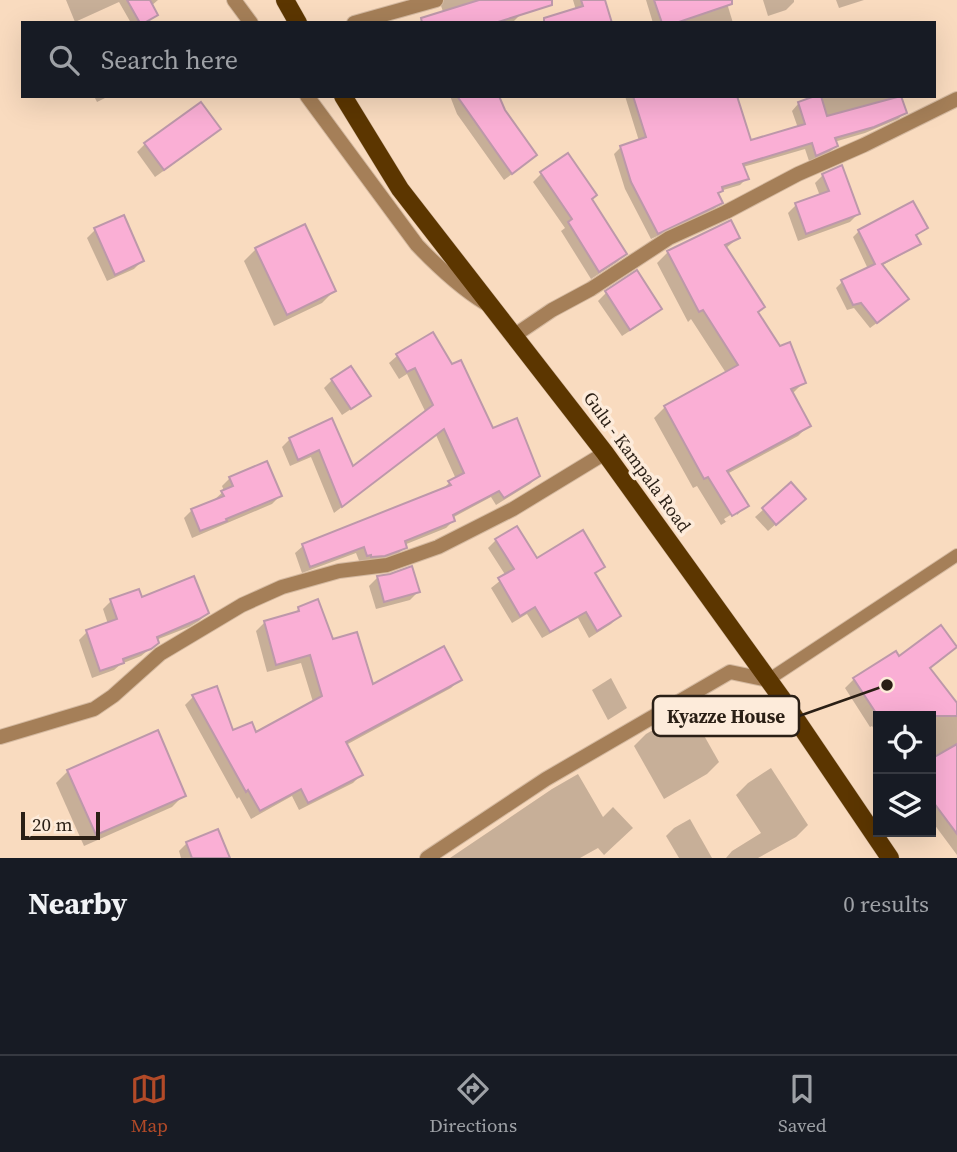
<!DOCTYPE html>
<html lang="en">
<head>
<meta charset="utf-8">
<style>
	:root { --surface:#171b24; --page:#20242c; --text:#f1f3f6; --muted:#9ea1a6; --line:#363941; --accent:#b24a28 }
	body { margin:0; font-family:"Source Serif 4",serif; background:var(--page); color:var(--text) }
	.controls { position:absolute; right:21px; bottom:21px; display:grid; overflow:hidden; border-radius:0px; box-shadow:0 7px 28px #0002 }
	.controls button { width:63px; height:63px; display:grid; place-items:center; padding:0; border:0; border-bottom:2px solid var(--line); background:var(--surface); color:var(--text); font:35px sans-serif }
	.scale { position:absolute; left:21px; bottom:18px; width:79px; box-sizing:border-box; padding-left:7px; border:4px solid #2a1f15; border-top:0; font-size:19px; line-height:24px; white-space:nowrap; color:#2a1f15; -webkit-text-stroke:5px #fdebda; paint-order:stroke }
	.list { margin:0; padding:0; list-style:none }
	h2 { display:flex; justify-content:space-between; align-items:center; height:91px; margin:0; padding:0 28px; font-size:30px }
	h2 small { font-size:23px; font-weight:400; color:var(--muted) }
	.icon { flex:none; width:38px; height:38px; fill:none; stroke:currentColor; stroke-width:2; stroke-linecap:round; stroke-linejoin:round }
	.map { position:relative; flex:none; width:957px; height:858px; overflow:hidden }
	.search { position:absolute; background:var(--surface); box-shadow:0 7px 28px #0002; left:21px; right:21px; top:21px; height:77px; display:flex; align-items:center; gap:18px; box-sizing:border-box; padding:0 24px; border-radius:0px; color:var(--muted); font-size:26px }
	.sheet { height:196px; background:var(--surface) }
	nav { display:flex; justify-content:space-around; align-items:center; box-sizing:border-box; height:98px; border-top:2px solid var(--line); background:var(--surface); font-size:19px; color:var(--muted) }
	nav a { display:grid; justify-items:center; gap:4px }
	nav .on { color:var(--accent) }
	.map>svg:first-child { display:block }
	.shadow { fill:#0003 }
	.building { fill:#faafd5; stroke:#bd98aa; stroke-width:2 }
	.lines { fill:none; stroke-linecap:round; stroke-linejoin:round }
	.service-casing { stroke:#d4b9a0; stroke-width:14 }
	.minor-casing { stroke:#d4b9a0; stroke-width:16 }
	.primary-casing { stroke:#d4b9a0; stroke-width:19 }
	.service { stroke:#a57f58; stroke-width:12 }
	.minor { stroke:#a57f58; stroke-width:14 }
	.primary { stroke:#5c3600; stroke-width:18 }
	.labels { text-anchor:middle; stroke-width:7; stroke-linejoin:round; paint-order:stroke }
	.street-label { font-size:18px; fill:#2a1f15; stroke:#fdebda }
	.leader { fill:none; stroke:#2a1f15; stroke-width:2.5 }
	.callout-dot { fill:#2a1f15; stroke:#fdebda; stroke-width:2.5 }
	.callout { fill:#fdebda; stroke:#2a1f15; stroke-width:2.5 }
	.callout-label { font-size:19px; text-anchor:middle; font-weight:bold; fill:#2a1f15 }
</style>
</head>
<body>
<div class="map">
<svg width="957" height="858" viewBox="0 0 957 858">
	<rect width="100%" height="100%" fill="#f9dbbf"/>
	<g class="shadow">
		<path d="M66,0h92l-7,6 5,9 -10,8h-15l-12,-21 -44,20z"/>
		<path d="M439,0h78l5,13 -8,8 -6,2h-61z"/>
		<path d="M573,0h30l7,23h-73l39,-13z"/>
		<path d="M646,0h80l7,23h-80z"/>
		<path d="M763,0h31v2l-8,8 -18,6z"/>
		<path d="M836,0h28l-25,8z"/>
		<path d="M94,96h15l-12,6z"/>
		<path d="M450,96h52l-7,3 40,56 -7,7 -24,18 -47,-66z"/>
		<path d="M625,96h110l15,46 48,-14 -6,-17 6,-7 23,-8h77l7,17 -7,6 -33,14 -31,9 2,4 -7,7 -20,8 -4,-12 -62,18 4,11 -7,7 -20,6 -3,4 4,7 -7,7 -63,30 -26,-50 -11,-35 7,-7 18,-6z"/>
		<path d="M200,104l19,25 -8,8 -56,40 -18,-25 8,-8z"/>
		<path d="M568,155l23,44 34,55 -8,8 -26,17 -30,-48 4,-3 -32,-46 8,-8z"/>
		<path d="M823,175l35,39 -8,8 -52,19 -10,-28 8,-8 24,-9 -5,-13z"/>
		<path d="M926,228l-11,9 4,6 -7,6 -31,17 20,39 -31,23 -16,-20 -7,2 -11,-22 6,-6 26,-13 -15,-32 6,-6z"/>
		<path d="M95,230l47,31 -8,8 -27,12 -20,-43z"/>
		<path d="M738,238l-13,11 31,64 48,69 -12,12 17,31 -11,11 -71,38 20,31 -10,10v-4l-13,8 2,3 11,-7 -16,10 -24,-39 -4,2 -39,-70 11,-11 61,-34 -35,-54 -3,3 -31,-59 11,-11z"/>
		<path d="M256,249l78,42 -12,12 -48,23 -30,-65z"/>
		<path d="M606,293l53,16 -8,8 -29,19 -24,-35z"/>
		<path d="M433,335l59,95 46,46 -8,8 -34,21 -5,-8 -39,21 1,3 -7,7 -42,17 1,2 -8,8 -33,9 -4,-1 -4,-10 -54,20 -7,-20 8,-7 138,-55 8,-8 7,-4 -20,-44 -102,78 -23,-56 -21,9 -8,-19 8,-8 41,-18 21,48 74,-56 -19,-39 -8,5 -10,-16 8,-7z"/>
		<path d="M332,380l36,16 -8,7 -18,12 -18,-27z"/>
		<path d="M230,478l50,18 -8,8 -80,34 -8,-20 8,-8 22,-10 10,-9 -2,-5z"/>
		<path d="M791,485l4,22 -27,24 -13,-14z"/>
		<path d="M496,540l40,20 67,7 -9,8 25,41 -8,8 -22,14 -11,-20 -36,20 -15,-24 -15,9 -21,-35 15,-12 -18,-28z"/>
		<path d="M390,576l28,16 -8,8 -34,9 -7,-23 8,-8z"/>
		<path d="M138,591l3,8 66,14 -8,8 -10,6 -33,13 1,3 -16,13 -20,8 -7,6 -22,8 -13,-38 8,-8 21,-8 -5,-15 8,-8z"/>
		<path d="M299,609l33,33 40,45 88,-8 -9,9 -105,57 15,30 -8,8 -54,27 -7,-14 -41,23 -12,-22 -2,2 -52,-94 8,-8 39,35 23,2 58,-32 -12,-39 -34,9 -11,-41 9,-9 28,-8z"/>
		<path d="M956,646l-27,23 28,37v149l-26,-35v-104h-53v18l-6,-8 -2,1 -25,-39 9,-9 44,-20z"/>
		<path d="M611,678l16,30 -19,12 -16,-30z"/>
		<path d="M689,709l30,53 -12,12 -43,25 -30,-53 12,-12z"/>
		<path d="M771,768l37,57 -12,12 -38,21h-32l6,-7 29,-18 -25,-38 12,-12z"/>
		<path d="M68,771l116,24 -12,12 -88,39 -28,-63z"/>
		<path d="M578,774l25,43 10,-10 20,21 -29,27 -6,-7 -18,10h-130l102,-69z"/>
		<path d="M690,819l22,39h-33l-13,-22 8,-8z"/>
		<path d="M217,831l11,27h-47l-2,-7 8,-8z"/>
	</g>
	<g class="building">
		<path d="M127,0h23l8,15 -14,8h-4z"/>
		<path d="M479,0h73v5l-57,18h-73l-1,-5z"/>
		<path d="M581,0h24l7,23h-68v-5l39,-12z"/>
		<path d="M654,0h78v4l-56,19h-14z"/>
		<path d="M457,96h42l6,14 32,45 -25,19z"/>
		<path d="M633,96h104l14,44 54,-16 -7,-22 17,-6h6l6,20 74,-20 6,17 -33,14 -39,11 3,8 -22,10 -4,-13 -69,21 6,15 -27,8 1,4 -5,2 5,10 -65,31 -27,-52 -11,-36 26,-9z"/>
		<path d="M201,102l20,27 -57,41 -20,-27z"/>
		<path d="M568,153l29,42 -5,4 35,55 -28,18 -31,-50 4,-3 -32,-47z"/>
		<path d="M842,165l18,49 -54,20 -11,-31 34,-12 -7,-17z"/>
		<path d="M913,201l15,27 -12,7 5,9 -39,20 27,35 -32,24 -16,-20 -8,2 -12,-25 34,-16 -17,-34z"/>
		<path d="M124,215l20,46 -29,14 -21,-47z"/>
		<path d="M731,220l9,18 -15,7 40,62 -7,5 22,34 10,-4 16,41 -15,6 20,37 -84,45 22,35 -17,10 -24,-39 -4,2 -40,-73 74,-41 -35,-55 -4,2 -32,-61z"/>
		<path d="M305,224l31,67 -49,24 -32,-67z"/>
		<path d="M637,270l25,39 -32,21 -25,-39z"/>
		<path d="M433,332l19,32 9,-4 32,68 24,-10 23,58 -36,22 -5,-7 -46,24 2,6 -50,20 2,7 -22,8 -14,1v-2l-4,1 -3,-9 -54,20 -8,-23 149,-59 -3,-4 16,-8 -20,-44 -102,78 -23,-57 -21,10 -9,-22 43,-20 21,48 80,-61 -18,-37 -8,4 -11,-18z"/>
		<path d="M351,366l20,30 -20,13 -20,-30z"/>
		<path d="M267,461l15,35 -56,23 1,2 -27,10 -9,-22 33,-13 -3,-5 12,-5 -4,-9z"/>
		<path d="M791,482l15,17 -30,26 -14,-17z"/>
		<path d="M517,526l20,32 46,-28 22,37 -10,6 26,43 -24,15 -11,-19 -36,20 -15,-25 -15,9 -22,-38 16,-9 -19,-30z"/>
		<path d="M412,566l8,26 -36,10 -7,-26 13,-2z"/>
		<path d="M194,576l15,37 -10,6 -42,18 2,6 -8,6 -28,10 1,4 -24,8 -14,-41 31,-11 -7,-20 29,-10 3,8z"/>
		<path d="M318,599l15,40 24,-7 16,52 71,-38 18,34 -116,62 17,33 -55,28 -7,-14 -41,22 -12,-21 -2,2 -54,-97 25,-9 16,44 19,-8 4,10 66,-36 -12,-41 -34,10 -12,-44 35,-10 -1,-4z"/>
		<path d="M941,625l16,22 -27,21 27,35v13h-79l-25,-38 43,-27 3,5z"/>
		<path d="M158,730l28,66 -90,39 -29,-65z"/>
		<path d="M957,744v90l-26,-35v-40z"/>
		<path d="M218,829l12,29h-38l-6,-16z"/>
	</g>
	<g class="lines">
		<g class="service-casing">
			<path id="service" d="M768,680l189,-125"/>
		</g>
		<g class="minor-casing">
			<g id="minor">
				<path d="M234,0l17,23"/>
				<path d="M354,23l82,-23"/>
				<path d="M307,96l110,149c21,22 42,42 68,58"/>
				<path d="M515,335l37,-25 39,-21 78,-51 57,-26 72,-38 66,-29 93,-46"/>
				<path d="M0,737l94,-28 19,-13 47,-42 82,-49 40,-18 57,-16 48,-6 51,-18 75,-38 92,-56"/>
				<path d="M427,858l119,-79 184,-107 38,8"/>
			</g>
		</g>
		<g class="primary-casing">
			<g id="primary">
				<path d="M285,0l13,23"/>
				<path d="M343,96l57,93 205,264 178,247 107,158"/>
			</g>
		</g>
		<use href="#service" class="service"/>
		<use href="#minor" class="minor"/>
		<use href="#primary" class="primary"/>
	</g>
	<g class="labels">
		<g class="street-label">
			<text transform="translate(637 462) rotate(54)" y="6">Gulu - Kampala Road</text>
		</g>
	</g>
	<path class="leader" d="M887 685L799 716"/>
	<circle class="callout-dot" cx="887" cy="685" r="7"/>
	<rect class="callout" x="653" y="696" width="146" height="40" rx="7"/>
	<g class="callout-label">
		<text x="726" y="723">Kyazze House</text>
	</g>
</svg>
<div class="controls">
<button><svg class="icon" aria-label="locate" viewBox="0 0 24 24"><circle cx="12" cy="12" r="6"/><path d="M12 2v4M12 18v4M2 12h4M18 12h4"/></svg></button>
<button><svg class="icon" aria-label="layers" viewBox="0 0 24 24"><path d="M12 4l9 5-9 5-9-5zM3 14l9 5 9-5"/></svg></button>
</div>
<div class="scale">20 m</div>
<div class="search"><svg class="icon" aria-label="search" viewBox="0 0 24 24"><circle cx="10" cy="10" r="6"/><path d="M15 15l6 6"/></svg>Search here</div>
</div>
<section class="sheet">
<h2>Nearby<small>0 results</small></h2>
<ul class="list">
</ul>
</section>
<nav>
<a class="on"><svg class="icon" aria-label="map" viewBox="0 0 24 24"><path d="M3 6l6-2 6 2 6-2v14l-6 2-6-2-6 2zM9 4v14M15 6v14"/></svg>Map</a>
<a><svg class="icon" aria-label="directions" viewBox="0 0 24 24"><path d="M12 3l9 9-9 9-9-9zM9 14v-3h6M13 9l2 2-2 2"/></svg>Directions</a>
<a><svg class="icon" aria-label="saved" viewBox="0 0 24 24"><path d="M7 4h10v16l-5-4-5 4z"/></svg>Saved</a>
</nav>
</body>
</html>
